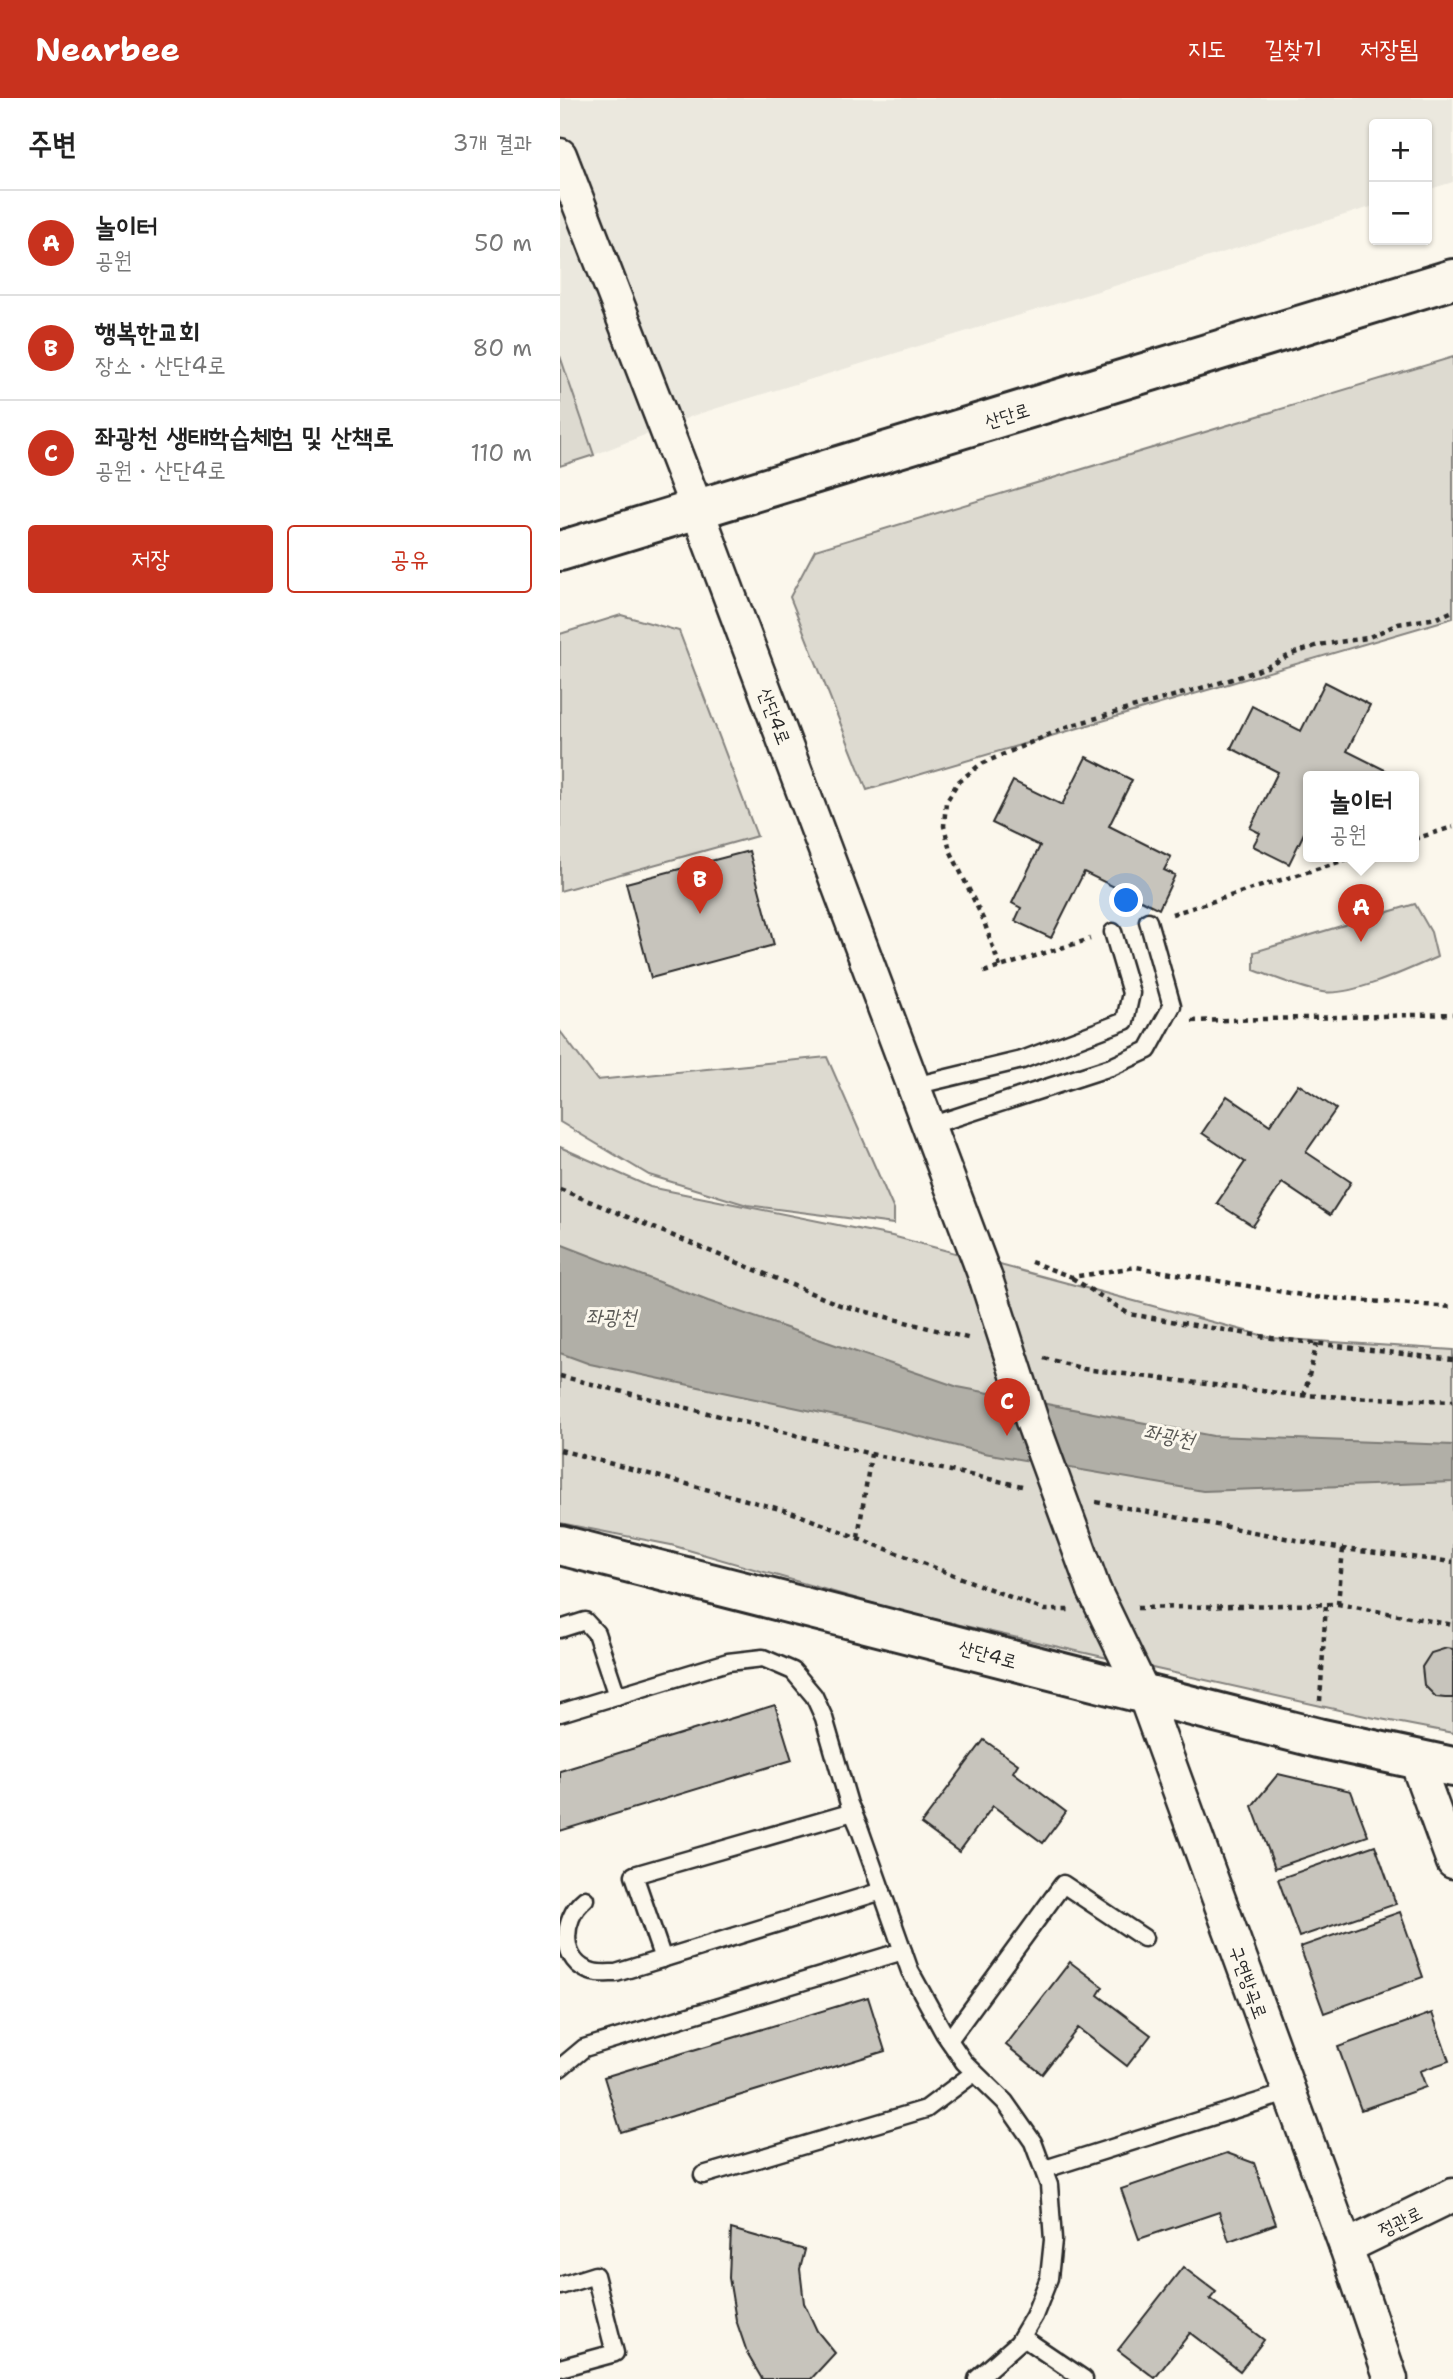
<!DOCTYPE html>
<html lang="ko">
<head>
<meta charset="utf-8">
<style>
	:root { --surface:#fff; --page:#f6f6f6; --text:#222; --muted:#767676; --line:#e0e0e0; --accent:#c8321e }
	body { margin:0; font-family:"Shantell Sans","Poor Story",sans-serif; background:var(--page); color:var(--text) }
	.controls { position:absolute; right:21px; top:21px; display:grid; overflow:hidden; border-radius:7px; box-shadow:0 2px 5px #0004 }
	.controls button { width:63px; height:63px; display:grid; place-items:center; padding:0; border:0; border-bottom:2px solid var(--line); background:var(--surface); color:var(--text); font:35px sans-serif }
	.you { position:absolute; left:567px; top:803px; width:24px; height:24px; margin:-18px; border:5px solid #fff; border-radius:50%; background:#1a73e8; box-shadow:0 0 0 10px #1a73e833 }
	.badge { display:grid; place-items:center; width:46px; height:46px; border-radius:50%; background:var(--accent); color:#fff; font-size:23px; font-weight:700 }
	.pin { position:absolute; translate:-50% -58px; filter:drop-shadow(0 2px 4px #0008) }
	.pin::after { content:''; position:absolute; top:37px; width:24px; height:21px; background:inherit; clip-path:polygon(0 0,100% 0,50% 100%) }
	.popup { position:absolute; left:743px; top:673px; width:116px; height:91px; box-sizing:border-box; display:grid; place-content:center; border-radius:7px; background:var(--surface); filter:drop-shadow(0 2px 5px #0005); font-size:23px; white-space:nowrap; color:var(--muted) }
	.popup b { font-size:26px; color:var(--text) }
	.popup::after { content:''; position:absolute; left:50%; top:100%; margin-left:-14px; border:14px solid transparent; border-top-color:var(--surface) }
	.list { margin:0; padding:0; list-style:none }
	h2 { display:flex; justify-content:space-between; align-items:center; height:91px; margin:0; padding:0 28px; font-size:30px }
	h2 small { font-size:23px; font-weight:400; color:var(--muted) }
	.list li { display:grid; grid-template-columns:46px 1fr auto; gap:21px; align-items:center; box-sizing:border-box; height:105px; padding:0 28px; border-top:2px solid var(--line) }
	.list b { display:block; font-size:26px; white-space:nowrap }
	.list p { margin:0; font-size:23px; white-space:nowrap; color:var(--muted) }
	.list em { font-size:23px; font-style:normal; color:var(--muted) }
	.actions { display:flex; gap:14px; padding:21px 28px }
	.actions a { flex:1; padding:16px 0; border:2px solid var(--accent); border-radius:7px; text-align:center; font-size:24px; color:var(--accent) }
	.actions .main { background:var(--accent); color:#fff }
	.map { position:relative; flex:none; width:893px; height:2281px; overflow:hidden }
	header { display:flex; align-items:center; gap:42px; box-sizing:border-box; height:98px; padding:0 35px; background:var(--accent); color:#fff }
	header strong { font-size:33px }
	nav { display:flex; gap:38px; margin-inline-start:auto; font-size:24px }
	main { display:flex }
	aside { flex:1; background:var(--surface) }
	.map>svg:first-child { display:block }
	.built { fill:#ebe8de }
	.green { fill:#dddad0; stroke:#84827e; stroke-width:2 }
	.water { fill:#b1afa7; stroke:#7b7a75; stroke-width:2 }
	.building { fill:#c7c4bc; stroke:#2b2b2b; stroke-width:2 }
	.lines { fill:none; stroke-linecap:round; stroke-linejoin:round }
	.service-casing { stroke:#2b2b2b; stroke-width:21 }
	.minor-casing { stroke:#2b2b2b; stroke-width:37 }
	.tertiary-casing { stroke:#2b2b2b; stroke-width:44 }
	.path { stroke:#2b2b2b; stroke-width:4.5; stroke-dasharray:5 5; stroke-linecap:butt }
	.service { stroke:#fbf7ec; stroke-width:16 }
	.minor { stroke:#fbf7ec; stroke-width:32 }
	.tertiary { stroke:#fbf7ec; stroke-width:38 }
	.minor-bridge-casing { stroke:#2b2b2b; stroke-width:37; stroke-linecap:butt }
	.minor-bridge { stroke:#fbf7ec; stroke-width:32 }
	.labels { text-anchor:middle; stroke-width:6; stroke-linejoin:round; paint-order:stroke }
	.street-label { font-size:19px; fill:#2b2b2b; stroke:#fbf7ec }
	.water-label { font-size:21px; font-style:italic; fill:#5a5956; stroke:#fbf7ec }
</style>
</head>
<body>
<header>
<strong>Nearbee</strong>
<nav><a>지도</a><a>길찾기</a><a>저장됨</a></nav>
</header>
<main>
<aside>
<h2>주변<small>3개 결과</small></h2>
<ul class="list">
<li><span class="badge">A</span><div><b>놀이터</b><p>공원</p></div><em>50 m</em></li>
<li><span class="badge">B</span><div><b>행복한교회</b><p>장소 · 산단4로</p></div><em>80 m</em></li>
<li><span class="badge">C</span><div><b>좌광천 생태학습체험 및 산책로</b><p>공원 · 산단4로</p></div><em>110 m</em></li>
</ul>
<div class="actions"><a class="main">저장</a><a>공유</a></div>
</aside>
<div class="map">
<svg width="893" height="2281" viewBox="0 0 893 2281">
	<rect width="100%" height="100%" fill="#fbf7ec"/>
	<filter id="ink" filterUnits="userSpaceOnUse"><feTurbulence type="fractalNoise" baseFrequency=".0143" numOctaves="2"/><feDisplacementMap in="SourceGraphic" scale="14" xChannelSelector="R" yChannelSelector="G"/><feConvolveMatrix kernelMatrix="1 2 1 2 8 2 1 2 1" color-interpolation-filters="sRGB"/></filter>
	<g filter="url(#ink)">
		<path class="built" d="M0,0h893v84l-26,8v-66h-53v82l-679,209 -101,40 -34,-99z"/>
		<g class="green">
			<path d="M0,258l34,99 -34,11z"/>
			<path d="M893,259v261l-586,172 -77,-193 25,-47z"/>
			<path d="M61,517l58,16 78,205 -197,55v-257z"/>
			<path d="M855,806l16,28 6,25c-27,12 -86,40 -115,35 -23,-4 -46,-14 -68,-22v-18z"/>
			<path d="M0,933l37,49 230,-23 67,153v14l-147,-19 -98,-30 -89,-53z"/>
			<path d="M0,1049l90,40 242,49 380,102 181,12v383l-83,-16 -467,-105 -232,-67 -111,-22z"/>
		</g>
		<path class="water" d="M0,1146l148,57 250,86 255,49 240,9v37l-250,9 -219,-38 -134,-34 -260,-55 -30,-11z"/>
		<g class="building">
			<path d="M765,584l45,23 -23,46 50,25h-89v49l-19,39 -36,-18 7,-13 -10,-5 28,-56 -47,-24 21,-42 49,25z"/>
			<path d="M526,659l46,23 -23,46 62,31 -7,13 11,5 -16,34 -75,-37 -33,66 -36,-17 6,-13 -9,-5 28,-57 -48,-23 21,-42 49,24z"/>
			<path d="M189,753l25,94 -123,33 -25,-95z"/>
			<path d="M738,986l38,25 -30,43 45,30 -21,33 -48,-32 -29,43 -36,-23 28,-41 -43,-29 25,-37 43,29z"/>
			<path d="M887,1550l6,1v49h-8l-9,-1 -12,-12 -2,-18 9,-14z"/>
			<path d="M215,1607l17,55 -232,71v-60z"/>
			<path d="M424,1642l34,24 -5,8 53,40 -23,31 -50,-37 -34,46 -38,-28z"/>
			<path d="M718,1676l73,17 17,45 -93,32 -23,-62z"/>
			<path d="M815,1747l21,59 -97,33 -21,-58z"/>
			<path d="M840,1814l23,65 -99,36 -24,-66z"/>
			<path d="M510,1864l33,25 -5,8 53,40 -24,31 -49,-38 -36,46 -36,-29z"/>
			<path d="M308,1899l17,54 -264,81 -17,-55z"/>
			<path d="M872,1915l17,48 -29,10 6,16 -65,23 -23,-63z"/>
			<path d="M667,2055l27,10 22,61 -47,17 -10,-29 -80,27 -18,-50z"/>
			<path d="M171,2131l74,21 -5,19 4,34 13,28 18,22 -24,26h-49l-14,-24 -12,-35 -7,-42z"/>
			<path d="M623,2169l33,25 -6,7 54,41 -24,31 -50,-38 -35,45 -37,-28z"/>
		</g>
		<g class="lines">
			<g class="service-casing">
				<g id="service">
					<path d="M354,988l108,-26 103,-39 6,-28 -18,-61"/>
					<path d="M369,1028l182,-59 37,-17 24,-44 -24,-85"/>
					<path d="M0,1531l25,-8 11,12 21,63"/>
					<path d="M0,1615l168,-51 35,-4 30,13 21,25 10,22 25,86 10,23 51,144 34,62 20,29 41,40 28,40 16,43 4,55 -4,38 -15,38 -16,27 -41,36"/>
					<path d="M25,1801c-25,20 -25,65 8,73 7,2 16,1 23,1l266,-82"/>
					<path d="M103,1861l-29,-84 219,-63"/>
					<path d="M389,1942l114,-156 81,54"/>
					<path d="M0,1970l24,-20 319,-97"/>
					<path d="M485,2071l245,-77"/>
					<path d="M143,2077l223,-66 48,-36"/>
					<path d="M0,2188l35,-11 20,78 -55,15"/>
					<path d="M462,2239l62,42"/>
				</g>
			</g>
			<g class="minor-casing">
				<g id="minor">
					<path d="M0,57l137,354 289,770"/>
					<path d="M534,1492l50,104 202,553 45,132"/>
					<path d="M856,1663l37,101"/>
					<path d="M786,2149l107,-52"/>
				</g>
			</g>
			<g class="tertiary-casing">
				<g id="tertiary">
					<path d="M0,453l893,-272"/>
					<path d="M0,1447l758,193 135,29"/>
				</g>
			</g>
			<g class="path">
				<path d="M854,741l39,-12"/>
				<path d="M612,816l186,-58"/>
				<path d="M440,869l-17,-48 -33,-69 -6,-24 2,-24 12,-20 23,-18 88,-38 167,-48 31,-11 25,-13 26,-9 49,-7 31,-14 39,-6 16,-7"/>
				<path d="M424,874l106,-33"/>
				<path d="M632,923l261,-7"/>
				<path d="M0,1091l280,116 131,34"/>
				<path d="M471,1164l41,15 64,-10 177,30 140,10"/>
				<path d="M512,1180l57,36 143,24 181,22"/>
				<path d="M484,1260l40,11 211,26 158,6"/>
				<path d="M0,1278l311,78 151,32"/>
				<path d="M744,1298l13,-53"/>
				<path d="M0,1352l231,62 253,98h25"/>
				<path d="M536,1404l247,47 110,13"/>
				<path d="M298,1439l13,-83"/>
				<path d="M778,1506l5,-55"/>
				<path d="M577,1510l201,-4 115,21"/>
				<path d="M760,1603l6,-97"/>
			</g>
			<use href="#service" class="service"/>
			<use href="#minor" class="minor"/>
			<use href="#tertiary" class="tertiary"/>
			<g class="minor-bridge-casing">
				<path id="minor-bridge" d="M426,1181l46,142 62,169"/>
			</g>
			<use href="#minor-bridge" class="minor-bridge"/>
		</g>
	</g>
	<g class="labels">
		<g class="street-label">
			<text transform="translate(447 317) rotate(-17)" y="7">산단로</text>
			<text transform="translate(215 618) rotate(69)" y="7">산단4로</text>
			<text transform="translate(428 1556) rotate(15)" y="7">산단4로</text>
			<text transform="translate(689 1884) rotate(70)" y="7">구연방곡로</text>
			<text transform="translate(840 2123) rotate(-26)" y="7">정관로</text>
		</g>
		<g class="water-label">
			<text x="51" y="1226">좌광천</text>
			<text transform="translate(609 1338) rotate(11)" y="7">좌광천</text>
		</g>
	</g>
</svg>
<div class="controls">
<button>+</button>
<button>−</button>
</div>
<div class="you"></div>
<div class="pin badge" style="left:801px;top:844px">A</div>
<div class="popup"><b>놀이터</b>공원</div>
<div class="pin badge" style="left:140px;top:816px">B</div>
<div class="pin badge" style="left:447px;top:1338px">C</div>
</div>
</main>
</body>
</html>
